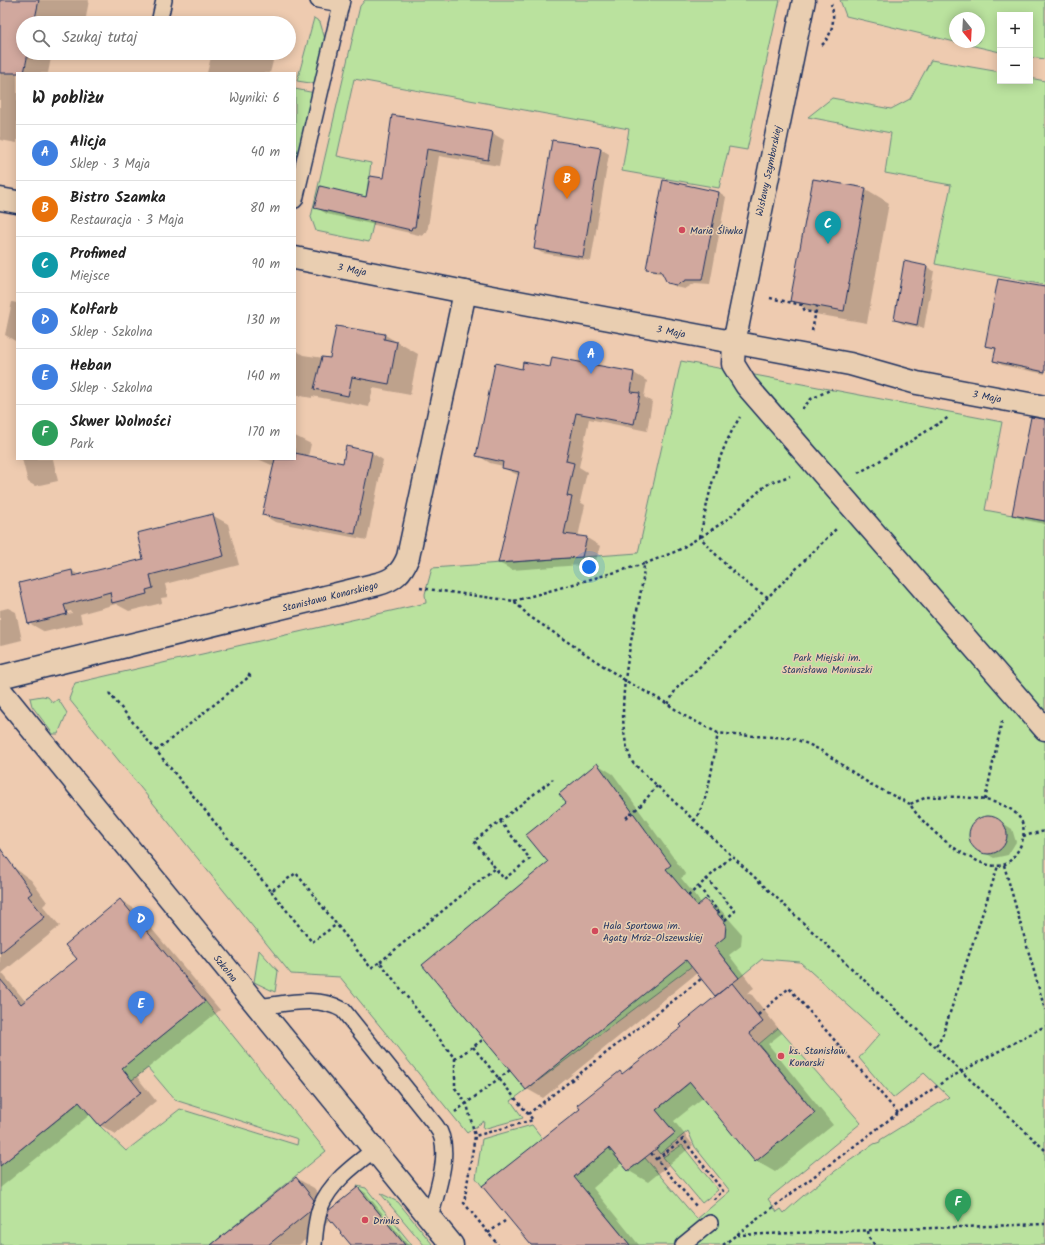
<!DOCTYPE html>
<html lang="pl">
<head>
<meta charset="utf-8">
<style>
	:root { --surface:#fff; --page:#f2f2f2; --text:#222; --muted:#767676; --line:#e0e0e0; --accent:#b45309 }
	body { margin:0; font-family:Kalam,sans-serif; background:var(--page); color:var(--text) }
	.controls { position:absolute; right:12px; top:12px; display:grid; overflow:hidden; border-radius:0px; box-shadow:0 2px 10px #0003 }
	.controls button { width:36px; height:36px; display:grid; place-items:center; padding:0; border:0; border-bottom:1px solid var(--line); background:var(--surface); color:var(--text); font:20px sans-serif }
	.compass { position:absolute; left:949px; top:12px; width:36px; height:36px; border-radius:50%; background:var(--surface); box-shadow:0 2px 10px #0003; rotate:162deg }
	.you { position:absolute; left:589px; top:567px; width:14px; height:14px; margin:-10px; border:3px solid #fff; border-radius:50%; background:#1a73e8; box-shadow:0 0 0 6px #1a73e833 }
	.badge { display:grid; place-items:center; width:26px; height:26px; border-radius:50%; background:var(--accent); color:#fff; font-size:13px; font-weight:700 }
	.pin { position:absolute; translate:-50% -33px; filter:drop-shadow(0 1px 2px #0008) }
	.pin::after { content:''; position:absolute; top:21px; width:14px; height:12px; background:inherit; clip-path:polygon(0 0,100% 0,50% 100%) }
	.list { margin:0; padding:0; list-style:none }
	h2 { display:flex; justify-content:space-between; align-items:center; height:52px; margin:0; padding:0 16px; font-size:17px }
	h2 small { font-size:13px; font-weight:400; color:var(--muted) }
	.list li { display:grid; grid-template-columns:26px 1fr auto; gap:12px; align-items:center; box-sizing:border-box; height:56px; padding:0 16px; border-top:1px solid var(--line) }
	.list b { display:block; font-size:15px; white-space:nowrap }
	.list p { margin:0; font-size:13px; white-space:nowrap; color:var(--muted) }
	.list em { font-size:13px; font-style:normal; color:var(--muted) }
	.icon { flex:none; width:22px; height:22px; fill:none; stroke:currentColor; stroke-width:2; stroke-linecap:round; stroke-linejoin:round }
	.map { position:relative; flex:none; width:1045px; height:1245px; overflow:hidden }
	.search { position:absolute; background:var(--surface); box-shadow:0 2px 10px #0003; left:16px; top:16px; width:280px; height:44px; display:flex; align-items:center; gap:10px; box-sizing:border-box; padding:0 14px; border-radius:22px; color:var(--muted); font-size:15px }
	.panel { position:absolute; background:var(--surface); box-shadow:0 2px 10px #0003; left:16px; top:72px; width:280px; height:388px; border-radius:0px }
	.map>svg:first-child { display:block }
	.green { fill:#bae29e; stroke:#6a887e; fill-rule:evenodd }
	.shadow { fill:#0003; fill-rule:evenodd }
	.building { fill:#d1a89e; stroke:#1b2f5e }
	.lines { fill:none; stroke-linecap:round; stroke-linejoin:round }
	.service-casing { stroke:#1b2f5e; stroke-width:18 }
	.pedestrian-casing { stroke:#1b2f5e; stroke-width:25 }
	.minor-casing { stroke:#1b2f5e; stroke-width:25 }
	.tertiary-casing { stroke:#1b2f5e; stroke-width:25 }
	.path { stroke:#1b2f5e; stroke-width:2.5; stroke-dasharray:3 3; stroke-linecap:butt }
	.service { stroke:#e9ceb1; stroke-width:15 }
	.pedestrian { stroke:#e9ceb1; stroke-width:22 }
	.minor { stroke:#e9ceb1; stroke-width:22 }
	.tertiary { stroke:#e9ceb1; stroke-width:22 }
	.poi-dot { fill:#d1495b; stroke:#e9ceb1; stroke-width:1.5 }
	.labels { text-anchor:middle; stroke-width:3; stroke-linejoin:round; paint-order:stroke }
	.street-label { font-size:10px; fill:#1b2f5e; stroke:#e9ceb1 }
	.poi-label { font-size:10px; fill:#1b2f5e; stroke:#e9ceb1; text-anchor:start }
	.park-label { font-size:10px; fill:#2b4164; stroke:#e9ceb1 }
</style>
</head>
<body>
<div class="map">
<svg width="1045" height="1245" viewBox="0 0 1045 1245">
	<rect width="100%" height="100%" fill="#eecbb0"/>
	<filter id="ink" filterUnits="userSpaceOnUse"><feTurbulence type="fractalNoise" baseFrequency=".025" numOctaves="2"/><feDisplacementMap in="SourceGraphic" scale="8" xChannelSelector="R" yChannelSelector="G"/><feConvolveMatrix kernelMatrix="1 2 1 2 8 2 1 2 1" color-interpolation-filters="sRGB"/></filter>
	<g filter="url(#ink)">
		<g class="green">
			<path d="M365,0h415l-33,150 -18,-3 -10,41 -97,-17 7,-42 -275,-50 -17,77 34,7 -8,56 11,2 -5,21 -53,-11 -5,-14 49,-211z"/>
			<path d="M840,0h205v59l-15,-2v-42h-30v37l-43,-10h22v-24h-24v24l-109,-26z"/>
			<path d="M314,18l6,4 5,17 -8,45 -20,-3z"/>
			<path d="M931,60l69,12v9h30v-3l15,3v204l-110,-21 16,-79 -66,-12 6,-40 -83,-16 24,-19 59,11 19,-10z"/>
			<path d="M295,89l20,4 -20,81z"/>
			<path d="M681,361l321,61 -17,88 60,11v724h-415l-44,-54 -3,1 -11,-13 37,-31 19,23 17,-13 52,61 33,-28 -35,-44 -7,-16 -28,23 -4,-5 19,-16 -19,-23 37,-30 62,81 60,-48 -56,-69 19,-16 83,95 -93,76 9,13 4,-3 3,4c28,-27 58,-47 90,-69l6,-2v-2l69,-43 -25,-24 -31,25 -34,-40 21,-24 -80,-72 -38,-3 -23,19 -23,-30 -205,153 12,17 -40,11 1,-8 -17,12 -127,-156 -49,-3 -222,-275 6,-16 351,-80 -1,-9 7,-26 206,-15z"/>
			<path d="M42,696l6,1 5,6 5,-4 9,14 -9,21h-5l-21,-28 -2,-8z"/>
			<path d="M259,950l19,21 -3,21 -21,-10z"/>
			<path d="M205,1001l121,150 -115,94h-211v-79zM148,1068l27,32 123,39 -1,6 -117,-36 -54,42 -26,-25 -21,-24 44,-32 9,10z"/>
			<path d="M532,1125l11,14 -61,47 -6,-8 6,-39z"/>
			<path d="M682,1145l36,45 -16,13 -39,-46z"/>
			<path d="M357,1186l9,2 46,57h-7z"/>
			<path d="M380,1193l18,9 35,43h-9z"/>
		</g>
		<g class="shadow">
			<path d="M0,0h89l-4,23h-62v30h29l-4,20h-31v70l-17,-3z"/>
			<path d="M212,53l12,2v-2h51l-5,20h-63z"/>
			<path d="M393,116l99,17 12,7 -5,26 -60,-10 -12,77h-3l-1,3 -96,-22 -12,-7 52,-8 17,-20z"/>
			<path d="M553,141l48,8 8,5 -18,107 -49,-8 -7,-4z"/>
			<path d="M866,189l23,14 -22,120 -52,-9 -24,-14z"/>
			<path d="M719,192l7,5 -16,87 -15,-1 -10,6 -9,-2 -8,-5 -4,-8 -10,-2 -7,-4z"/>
			<path d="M927,267l7,4 -10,57 -21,-4 -7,-4z"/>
			<path d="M1045,288v86l-43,-9 -8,-4 2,-11 -10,-5z"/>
			<path d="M12,302l5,1v39l-12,-7z"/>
			<path d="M385,335l33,19 -8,41 -37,-7 -4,19 -57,-11v2l-17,-3v-45l8,5 28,4z"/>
			<path d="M553,358l81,15 13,8 -3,16 8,5 -5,29 -58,-12 -10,48 8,5 -7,30 5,3 -7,32 9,1 13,8 -5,18 -83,6 -13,-7 21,-87 -17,-8v-2l-13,-3 -13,-8 45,-85 29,-2z"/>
			<path d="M295,436l16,8 -3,13 35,7 29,-11 11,7 -16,80 -92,-18 -12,-7 11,-49 -16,-7h37z"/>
			<path d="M1045,440v84l-24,-5 -8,-4z"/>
			<path d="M22,459h31l5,22 -23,5 -7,-4z"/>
			<path d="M212,515l16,9 11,41 -74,19 3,13 -7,1 1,5 -33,8 -13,-7 -36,10 2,9 -37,9 -16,-9 43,-52 7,4 65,-15zM71,611l1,2 -31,8v-2z"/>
			<path d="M8,608l8,4 6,28 -20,5 -2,-1v-34z"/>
			<path d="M597,764l16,10 73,101 -5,3 21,26 4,-3 15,9 21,24 -1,12 -12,9 25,33 -7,5 5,2 30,38 -14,11 65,81 -58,47 -19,-11 -52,-64 -30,24 19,24 -45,37 -19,-11 -7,-8 -29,25 46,57h-107l88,-172 3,1 60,-47 34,-30 -20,-24 -154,125 -16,-9 22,-227 19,-59z"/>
			<path d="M992,816l20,13 4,13 -8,13 -14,3 -21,-12 -3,-14 7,-13z"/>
			<path d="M0,853l9,11 22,16 16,22 -4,4 17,20 -58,47 24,29 52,-43 42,-59 15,9 85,101 -83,67 19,24 -40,33 -16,-9 -9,-11 -91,74z"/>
			<path d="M296,1178l18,10 17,22 27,-22 8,5 42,52h-55l-24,-28 -1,4 -29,24h-88z"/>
		</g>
		<g class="building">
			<path d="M0,0h39l-5,23h-11v30h5l-4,20h-24z"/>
			<path d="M392,115l101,17 -5,28 -61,-11 -12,78h-3l-1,3 -97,-22 6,-22 46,11 4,-21 13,2z"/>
			<path d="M552,140l49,8 -18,109 -49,-8z"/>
			<path d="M813,179l53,9 -22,123 -54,-10z"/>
			<path d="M663,180l56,12 -17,88h-16l-9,5 -10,-2 -6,-12 -15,-2z"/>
			<path d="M904,261l23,5 -10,59 -23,-5z"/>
			<path d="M998,279l47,8v85l-52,-11 3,-13 -11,-2z"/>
			<path d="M336,326l49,8 -1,5 13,3 -8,42 -37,-7 -4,19 -34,-7 8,-32 8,1z"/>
			<path d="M552,357l82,15 -3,20 9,1 -6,31 -58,-11 -10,48 8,2 -7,33 5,1 -8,37 23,3 -5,20 -84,6 21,-91 -17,-4 1,-6 -27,-6 19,-93 27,6 1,-7 27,5z"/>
			<path d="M1031,417l14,2v102l-33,-6z"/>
			<path d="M346,446l26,6 -17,82 -93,-19 13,-56h20v-6l48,10z"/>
			<path d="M213,514l11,42 -74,19 3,13 -7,2 1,4 -35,9 -2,-11 -46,13 3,9 -39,10 -9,-41 53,-13 1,6 70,-17 -6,-26z"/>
			<path d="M597,763l74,102 -5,4 31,37 8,-7 21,25 -1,13 -11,9 25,32 -24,18 -29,-36 -160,130 -104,-125 126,-103 -22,-27 40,-32 -7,-9z"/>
			<circle cx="988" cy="835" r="19"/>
			<path d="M0,848l32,45 -4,3 17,21 -45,36z"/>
			<path d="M120,899l85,102 -83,67 19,24 -41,34 -21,-24 -79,64v-187l21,25 56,-45 -12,-14z"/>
			<path d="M732,983l31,39 -14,11 66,80 -60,49 -65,-80 -34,28 19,23 -24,20 -23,18 -19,-23 -35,29 56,68h-99l-49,-59 98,-77 -3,-4 43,-34 2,3 60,-47 -2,-2z"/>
			<path d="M296,1177l18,23 -4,11 -42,34h-57z"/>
			<path d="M358,1187l47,58h-54l-24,-29 1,-5z"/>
		</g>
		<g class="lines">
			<g class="service-casing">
				<g id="service">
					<path d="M318,0l23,4"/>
					<path d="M159,23l5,-23"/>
					<path d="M295,200l47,-200"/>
					<path d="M257,1007c29,-3 60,-12 86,3l93,116c18,22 0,67 -6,92"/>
					<path d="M314,1245c1,-12 2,-26 6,-37 10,-25 33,-42 54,-58"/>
					<path d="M683,1245l27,-22"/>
				</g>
			</g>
			<g class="pedestrian-casing">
				<path id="pedestrian" d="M734,343l-1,21 13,21 299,344"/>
			</g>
			<g class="minor-casing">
				<g id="minor">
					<path d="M734,343l70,-343"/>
					<path d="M0,677l378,-93c16,-4 24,-12 30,-27l57,-265"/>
					<path d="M0,690l452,555"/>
				</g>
			</g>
			<g class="tertiary-casing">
				<g id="tertiary">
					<path d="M0,199l17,3"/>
					<path d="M295,258l170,34 385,72 67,19 128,24"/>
				</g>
			</g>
			<g class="path">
				<path d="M822,45c10,-9 14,-28 9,-41"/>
				<path d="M770,298l32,7 3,6 11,2"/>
				<path d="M812,331l5,-25"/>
				<path d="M592,364l4,-21"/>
				<path d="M802,409l9,-10 21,-10"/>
				<path d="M858,473l15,-8 76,-48"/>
				<path d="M700,537c9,-43 16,-82 40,-120"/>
				<path d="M701,537l28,-19 36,-32 7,-4 18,-6"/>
				<path d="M420,588l94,13 15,15 97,65 42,23 15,11 35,18 17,2 57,3 16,6 14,7 48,33 40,20"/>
				<path d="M768,597c-28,-15 -47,-37 -68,-60l-23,14 -33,13 -1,15c-8,49 -34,139 -10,184l412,387"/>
				<path d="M514,601l130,-37"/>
				<path d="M109,693l162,198 25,-18 75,95 9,-6 75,97v29l12,16 8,32 -11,67 34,42"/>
				<path d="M668,704l8,-15 46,-43 46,-49 68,-68"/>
				<path d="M156,751l94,-75 -4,-4"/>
				<path d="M927,797c28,-1 109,-3 95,45 -3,8 -10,20 -19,23 -26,8 -82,-40 -93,-61z"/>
				<path d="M985,800l17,-79"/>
				<path d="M626,818l15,-13 16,-19"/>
				<path d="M500,821l30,38 -26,20 -30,-38z"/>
				<path d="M500,821l53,-42"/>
				<path d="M694,821c16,-22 19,-62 24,-88"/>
				<path d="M1023,836l22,-5"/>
				<path d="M1004,865l41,145"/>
				<path d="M699,887l26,33 10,-9 -28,-32"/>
				<path d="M271,891l41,51 25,-18"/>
				<path d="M688,896l44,-40"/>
				<path d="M380,962l115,-94"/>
				<path d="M758,1015l31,-27 109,125"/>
				<path d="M936,1046l6,-9 56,-171"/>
				<path d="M473,1047l60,73 -58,16"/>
				<path d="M455,1059l29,-20"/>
				<path d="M455,1112l55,-42"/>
				<path d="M528,1114l173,-135"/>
				<path d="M651,1153l45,53"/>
				<path d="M657,1159l26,-20 40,52 -10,9"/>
				<path d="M868,1231l1,6 6,8"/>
				<path d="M488,1233l17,-12"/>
				<path d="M737,1235l308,-11"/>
				<path d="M723,1245l175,-132 48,-33 99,-54"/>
			</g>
			<use href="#service" class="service"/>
			<use href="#pedestrian" class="pedestrian"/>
			<use href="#minor" class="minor"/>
			<use href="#tertiary" class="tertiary"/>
		</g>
	</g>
	<g class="poi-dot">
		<circle cx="682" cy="230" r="4"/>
		<circle cx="595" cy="931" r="4"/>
		<circle cx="781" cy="1056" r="4"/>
		<circle cx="365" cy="1220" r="4"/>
	</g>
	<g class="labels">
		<g class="street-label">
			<text transform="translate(768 171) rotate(-78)" y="4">Wisławy Szymborskiej</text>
			<text transform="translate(352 269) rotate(11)" y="4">3 Maja</text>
			<text transform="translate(671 331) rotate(11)" y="4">3 Maja</text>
			<text transform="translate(987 396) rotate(11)" y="4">3 Maja</text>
			<text transform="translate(330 596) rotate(-14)" y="4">Stanisława Konarskiego</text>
			<text transform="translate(226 968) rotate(51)" y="4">Szkolna</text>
		</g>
		<g class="poi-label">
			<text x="690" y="234">Maria Śliwka</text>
			<text x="603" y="929">Hala Sportowa im.<tspan x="603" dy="12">Agaty Mróz-Olszewskiej</tspan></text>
			<text x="789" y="1054">ks. Stanisław<tspan x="789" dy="12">Konarski</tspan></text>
			<text x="373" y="1224">Drinks</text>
		</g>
		<g class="park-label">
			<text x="827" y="661">Park Miejski im.<tspan x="827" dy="12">Stanisława Moniuszki</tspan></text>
		</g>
	</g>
</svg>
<div class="controls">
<button>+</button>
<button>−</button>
</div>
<svg class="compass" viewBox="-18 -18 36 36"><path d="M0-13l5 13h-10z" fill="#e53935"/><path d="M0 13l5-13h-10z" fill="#767676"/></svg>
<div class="you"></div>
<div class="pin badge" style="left:591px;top:374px;background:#3f7fe0">A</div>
<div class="pin badge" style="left:567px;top:199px;background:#e8710a">B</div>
<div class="pin badge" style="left:828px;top:244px;background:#0f9aa8">C</div>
<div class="pin badge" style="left:141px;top:939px;background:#3f7fe0">D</div>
<div class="pin badge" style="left:141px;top:1024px;background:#3f7fe0">E</div>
<div class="pin badge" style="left:958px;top:1222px;background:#2e9e5b">F</div>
<div class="search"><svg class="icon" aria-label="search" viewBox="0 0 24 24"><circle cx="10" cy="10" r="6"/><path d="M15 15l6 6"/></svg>Szukaj tutaj</div>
<section class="panel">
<h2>W pobliżu<small>Wyniki: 6</small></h2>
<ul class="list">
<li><span class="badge" style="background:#3f7fe0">A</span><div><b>Alicja</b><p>Sklep · 3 Maja</p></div><em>40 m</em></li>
<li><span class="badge" style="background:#e8710a">B</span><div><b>Bistro Szamka</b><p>Restauracja · 3 Maja</p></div><em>80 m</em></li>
<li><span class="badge" style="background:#0f9aa8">C</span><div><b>Profimed</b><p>Miejsce</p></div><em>90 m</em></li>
<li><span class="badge" style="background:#3f7fe0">D</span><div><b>Kolfarb</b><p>Sklep · Szkolna</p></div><em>130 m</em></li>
<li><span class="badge" style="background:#3f7fe0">E</span><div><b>Heban</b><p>Sklep · Szkolna</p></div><em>140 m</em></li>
<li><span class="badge" style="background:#2e9e5b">F</span><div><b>Skwer Wolności</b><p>Park</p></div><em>170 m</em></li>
</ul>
</section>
</div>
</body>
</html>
